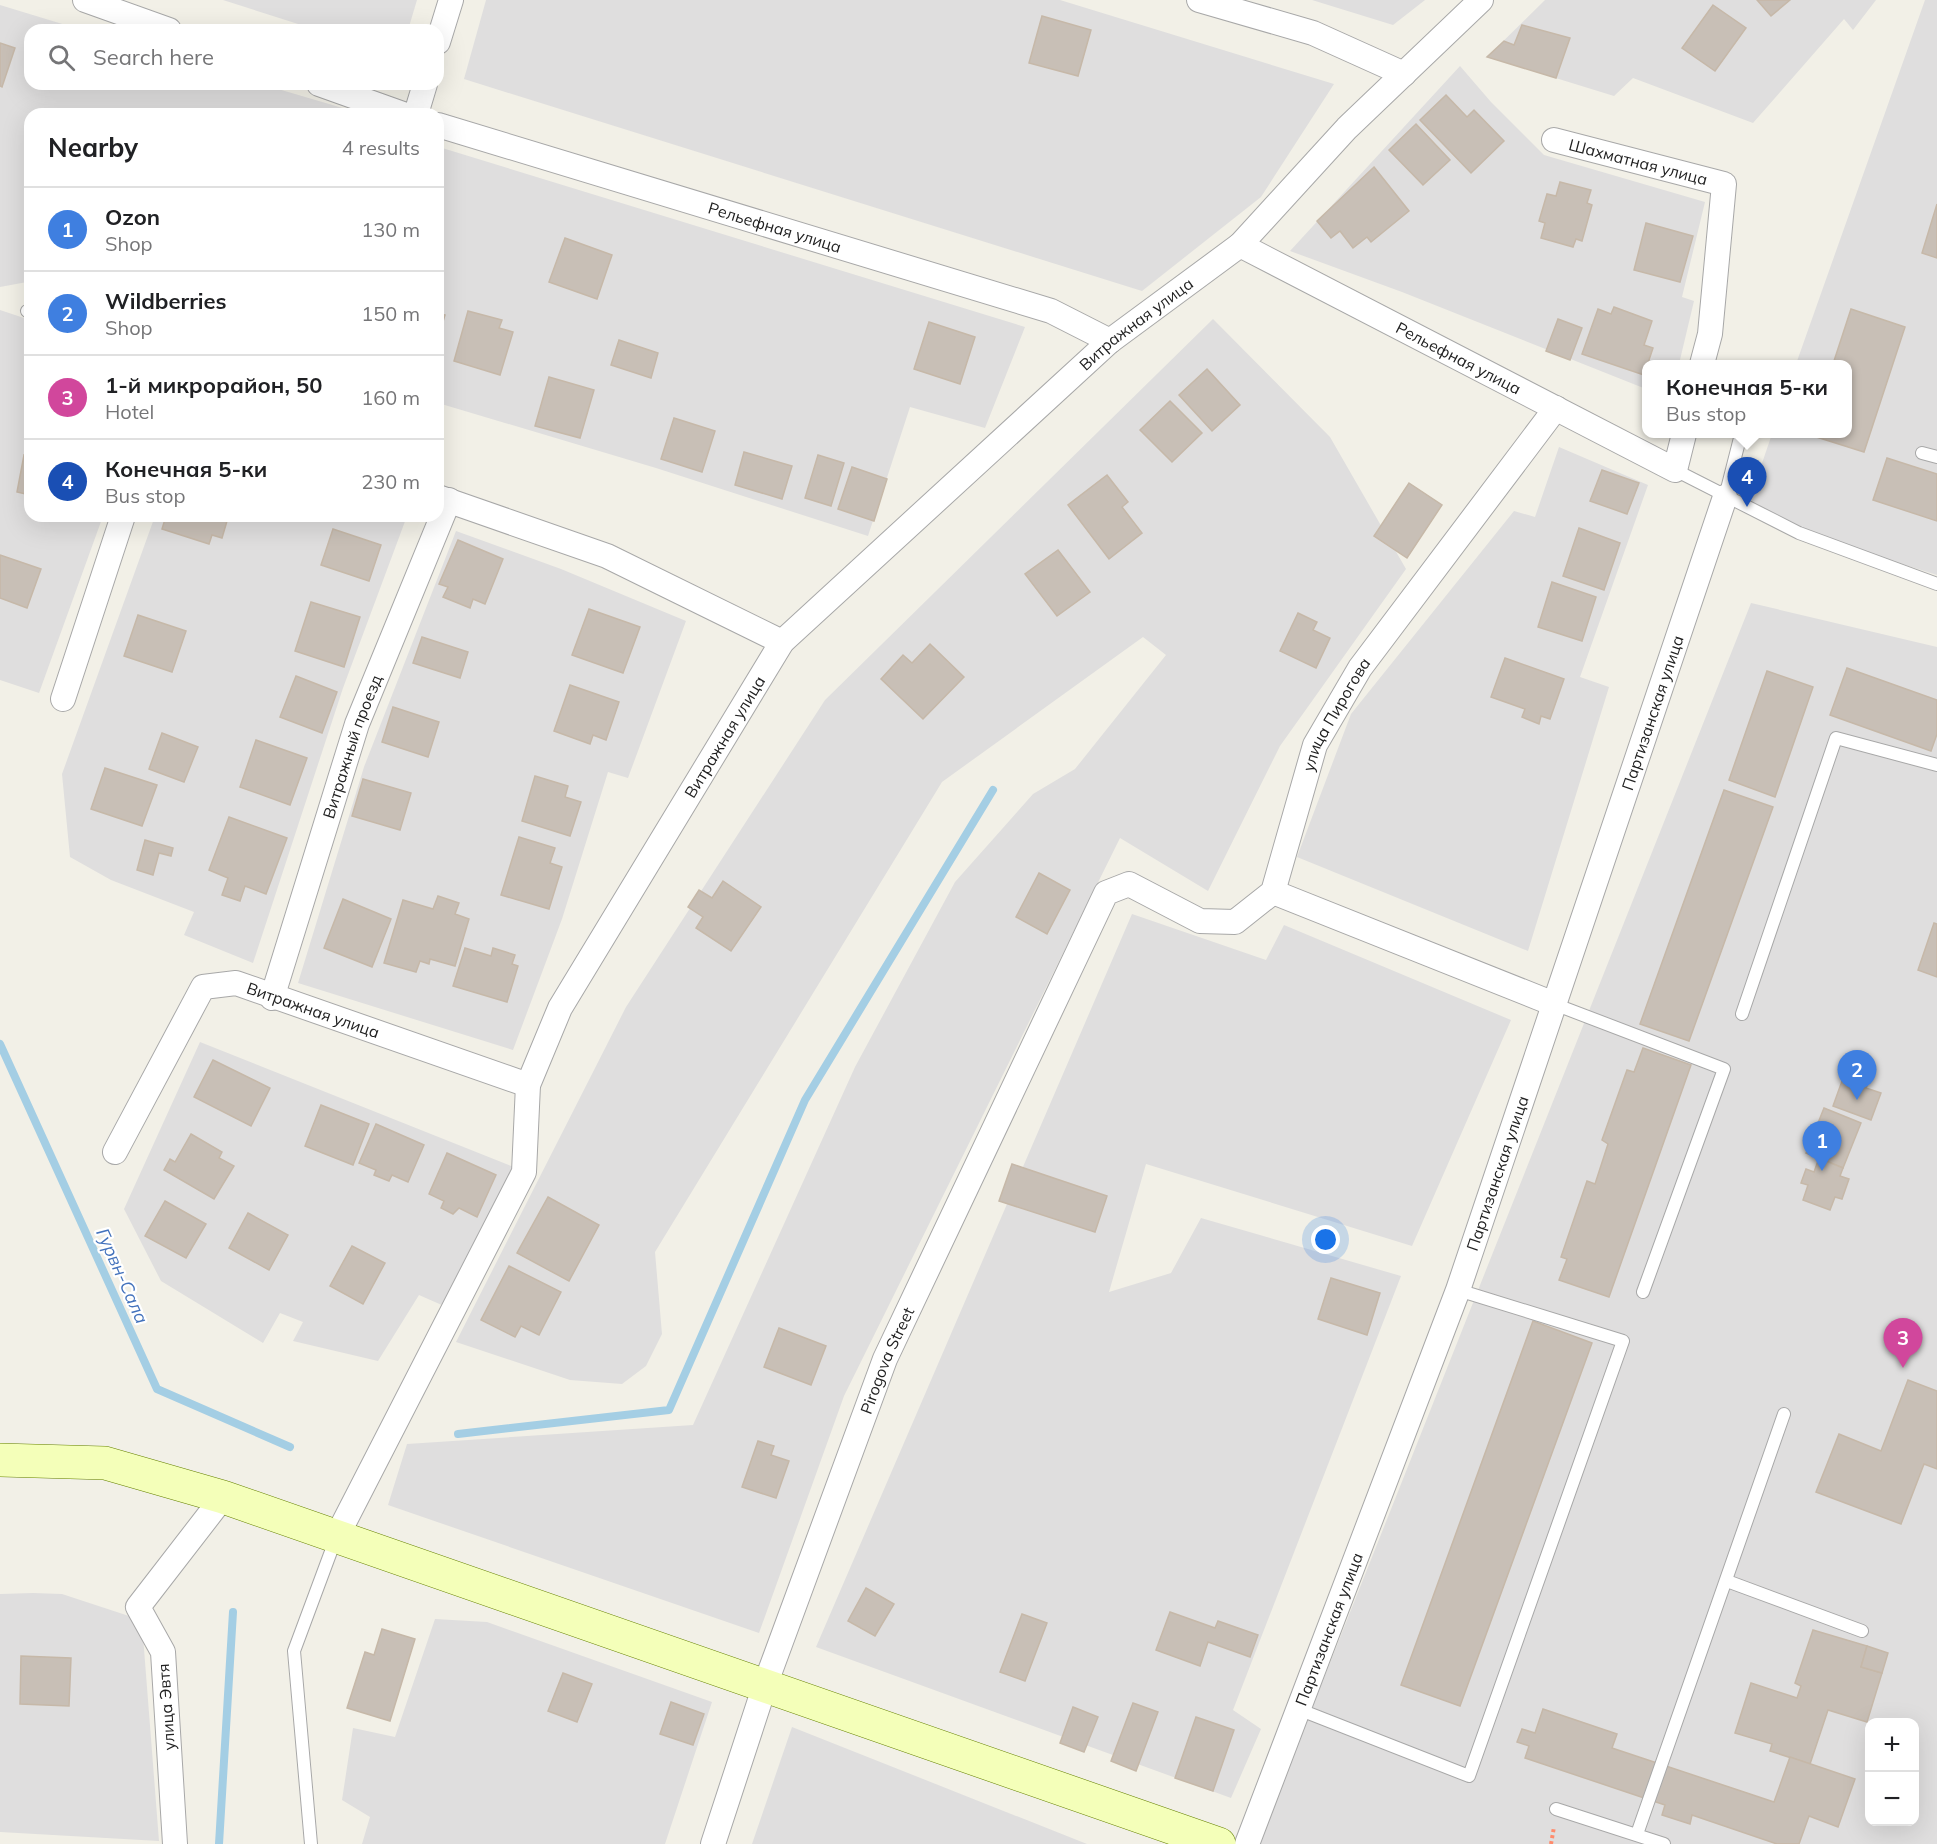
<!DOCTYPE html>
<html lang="en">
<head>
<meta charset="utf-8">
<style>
	:root { --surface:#fff; --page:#f6f6f6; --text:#202124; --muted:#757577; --line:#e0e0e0; --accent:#d31700 }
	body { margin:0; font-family:Mulish,sans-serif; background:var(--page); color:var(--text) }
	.controls { position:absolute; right:18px; bottom:18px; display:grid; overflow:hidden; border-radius:12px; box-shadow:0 6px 24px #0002 }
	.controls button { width:54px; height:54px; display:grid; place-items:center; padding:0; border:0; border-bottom:2px solid var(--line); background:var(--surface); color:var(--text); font:30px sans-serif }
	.you { position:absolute; left:1326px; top:1240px; width:21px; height:21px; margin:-15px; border:4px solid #fff; border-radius:50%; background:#1a73e8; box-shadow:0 0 0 9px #1a73e833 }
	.badge { display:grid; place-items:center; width:39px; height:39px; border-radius:50%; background:var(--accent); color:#fff; font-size:20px; font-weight:700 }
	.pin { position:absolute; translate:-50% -50px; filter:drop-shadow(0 2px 3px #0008) }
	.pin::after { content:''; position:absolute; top:32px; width:21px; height:18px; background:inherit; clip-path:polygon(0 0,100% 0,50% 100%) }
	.popup { position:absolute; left:1642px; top:360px; width:210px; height:78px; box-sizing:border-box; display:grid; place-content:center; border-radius:12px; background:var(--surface); filter:drop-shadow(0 2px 4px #0005); font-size:20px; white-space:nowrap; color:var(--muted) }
	.popup b { font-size:22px; color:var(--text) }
	.popup::after { content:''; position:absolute; left:50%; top:100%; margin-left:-12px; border:12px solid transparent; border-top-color:var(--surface) }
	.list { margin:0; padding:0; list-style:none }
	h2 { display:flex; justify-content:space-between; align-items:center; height:78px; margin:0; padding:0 24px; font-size:26px }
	h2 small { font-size:20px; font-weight:400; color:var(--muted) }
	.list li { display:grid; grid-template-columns:39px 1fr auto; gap:18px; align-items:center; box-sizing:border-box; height:84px; padding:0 24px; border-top:2px solid var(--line) }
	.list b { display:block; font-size:22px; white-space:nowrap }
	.list p { margin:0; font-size:20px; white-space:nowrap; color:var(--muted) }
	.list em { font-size:20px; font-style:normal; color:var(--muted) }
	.icon { flex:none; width:33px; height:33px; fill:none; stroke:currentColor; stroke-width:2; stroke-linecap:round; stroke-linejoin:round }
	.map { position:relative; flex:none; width:1937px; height:1844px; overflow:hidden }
	.search { position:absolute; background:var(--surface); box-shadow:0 6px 24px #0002; left:24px; top:24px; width:420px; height:66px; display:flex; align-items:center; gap:15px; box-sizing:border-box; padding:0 21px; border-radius:18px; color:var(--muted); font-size:22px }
	.panel { position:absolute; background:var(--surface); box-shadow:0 6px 24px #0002; left:24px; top:108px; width:420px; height:414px; border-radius:18px }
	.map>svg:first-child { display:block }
	.residential { fill:#dfdede; fill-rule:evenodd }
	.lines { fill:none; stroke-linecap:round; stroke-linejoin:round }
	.stream { stroke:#a4cee4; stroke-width:8 }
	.building { fill:#c8bfb6; stroke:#c6b8a8; stroke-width:1.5 }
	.service-casing { stroke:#a8a8a8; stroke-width:14 }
	.minor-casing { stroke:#a8a8a8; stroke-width:26 }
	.secondary-casing { stroke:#658100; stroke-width:34 }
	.path { stroke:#ff8b6c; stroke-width:4; stroke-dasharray:3 3; stroke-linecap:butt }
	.service { stroke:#fff; stroke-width:12 }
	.minor { stroke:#fff; stroke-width:24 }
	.secondary { stroke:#f4ffb9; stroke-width:33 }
	.labels { text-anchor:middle; stroke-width:4.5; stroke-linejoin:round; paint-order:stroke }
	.street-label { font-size:16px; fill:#212121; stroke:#fff }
	.water-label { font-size:18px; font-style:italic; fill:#4372bc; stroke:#fff }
</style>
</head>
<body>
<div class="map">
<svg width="1937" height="1844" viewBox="0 0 1937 1844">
	<rect width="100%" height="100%" fill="#f2f0e7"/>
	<g class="residential">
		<path d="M223,0h194l-9,30h-91z"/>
		<path d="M486,0h574l274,84 -73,113 -119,94 -678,-212z"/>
		<path d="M1312,0h113l-32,25z"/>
		<path d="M1545,0h331l-23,30 -9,-11 -91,104 -120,-45 -19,18 -127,-39z"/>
		<path d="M1925,0h12v575l-70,-22 -120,-46 25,-73h76v-70h-52z"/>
		<path d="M0,5l82,25h-52v54h231l85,25 -2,5h-314v159l-3,9 -27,5z"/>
		<path d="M1460,66l31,36 53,53 161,47 -23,95 12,4 -15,63h-33v25l-244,-97 -112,-41z"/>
		<path d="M439,147l586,180 -40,101 -75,-21 -42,129 -212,-68 -218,-65z"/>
		<path d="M0,310l30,10v196h73l-64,177 -39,-13z"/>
		<path d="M1213,319l117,118 76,132 -126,177 -72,145 -88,-53 -276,558 -85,237 -371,-128 19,-61 286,-19 162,-358 100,-185 78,-88 42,-25 91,-114 -23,-18 -201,145 -287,470 7,82 -16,32 -24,18 -52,-4 -114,-38 170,-335 199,-307z"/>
		<path d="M1559,447l89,38 -68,192 29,10 -81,264 -231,-94 54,-143 163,-203 21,6z"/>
		<path d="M155,516h252l-64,172 -90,275 -69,-28 10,-23 -83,-32 -41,-23 -8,-83z"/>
		<path d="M456,531l105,38 125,52 -58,157 -20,-6 -46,147 -49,131 -215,-67 66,-216z"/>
		<path d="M1751,603l186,44v1197h-679zM1870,1722h44v100h-44z"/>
		<path d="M1132,914l134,46 18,-35 227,95 -99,226 -266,-82 -37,128 62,-19 30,-55 200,58 -168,434 28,19 -30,69 -415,-151z"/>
		<path d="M200,1042l316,126 -72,138 -25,-11 -41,66 -85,-20 10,-19 -23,-9 -17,30 -102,-62 -37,-72z"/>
		<path d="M33,1593l29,1 70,23 11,19 16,205 -159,-9v-238z"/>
		<path d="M435,1619l52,3 225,80 -47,142h-303l8,-27 -28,-17 11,-72 42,9z"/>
		<path d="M792,1727l295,117h-335z"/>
	</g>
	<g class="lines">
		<g class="stream">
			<path d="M0,1044l157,345 133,58"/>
			<path d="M458,1434l211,-24 136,-310 188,-310"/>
			<path d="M219,1844l14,-232"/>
		</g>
	</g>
	<g class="building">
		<path d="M1757,0h33l-19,16z"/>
		<path d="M1713,5l33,23 -31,43 -33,-23z"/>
		<path d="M1042,16l49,14 -13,46 -49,-13z"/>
		<path d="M1522,25l48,13 -14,40 -69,-21 17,-16 10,4z"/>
		<path d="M0,43l15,5 -13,39 -2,-1z"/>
		<path d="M1446,95l21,22 7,-7 30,31 -33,32 -51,-53z"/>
		<path d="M1416,124l34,36 -27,25 -34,-35z"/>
		<path d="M1374,167l35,44 -38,31 -4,-5 -14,11 -13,-17 -9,7 -14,-17z"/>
		<path d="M1560,182l31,8 -4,13 5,2 -10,36 -6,-2 -3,8 -32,-9 4,-15 -6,-2 8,-27 9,2z"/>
		<path d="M1937,204v54l-15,-5z"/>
		<path d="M1646,223l47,13 -13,46 -46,-12z"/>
		<path d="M565,238l47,17 -15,44 -48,-17z"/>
		<path d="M1614,307l38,14 -8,24 9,3 -9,27 -62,-21 16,-45 13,5z"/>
		<path d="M1851,309l54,18 -41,125 -54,-17 38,-1v-70h-15z"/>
		<path d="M468,311l34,9 -3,8 14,4 -13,43 -46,-14z"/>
		<path d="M438,313l7,2 -7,23z"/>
		<path d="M1558,319l24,9 -12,32 -24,-9z"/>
		<path d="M929,322l46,15 -15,47 -46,-15z"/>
		<path d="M619,340l39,13 -7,25 -40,-13z"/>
		<path d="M1207,369l33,36 -28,26 -33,-36z"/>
		<path d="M549,377l45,13 -14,48 -45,-12z"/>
		<path d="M1170,401l32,32 -30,29 -32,-32z"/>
		<path d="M674,418l41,13 -13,41 -41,-13z"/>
		<path d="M30,447v48l-13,-3 7,-37 4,1z"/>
		<path d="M744,452l48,14 -10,33 -47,-14z"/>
		<path d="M818,455l26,8 -13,43 -26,-8z"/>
		<path d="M1887,458l50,16v47l-64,-21z"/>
		<path d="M852,467l35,12 -13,42 -36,-12z"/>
		<path d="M1602,470l37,13 -12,31 -37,-13z"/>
		<path d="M1107,475l21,27 -6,5 20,26 -33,26 -41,-54z"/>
		<path d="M1409,483l33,22 -35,53 -33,-22z"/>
		<path d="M166,516h55l-1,3 7,2 -5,17 -10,-3 -3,9 -47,-15z"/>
		<path d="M1579,528l41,15 -16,47 -41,-14z"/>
		<path d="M333,529l48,16 -12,36 -48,-16z"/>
		<path d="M458,540l45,19 -18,45 -12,-5 -3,9 -27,-11 5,-10 -9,-3z"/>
		<path d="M1058,550l32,42 -33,24 -32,-42z"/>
		<path d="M0,555l41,14 -14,39 -27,-10z"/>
		<path d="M1552,582l44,15 -14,44 -44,-14z"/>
		<path d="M311,602l49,15 -16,50 -49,-16z"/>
		<path d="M589,609l51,18 -17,46 -51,-18z"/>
		<path d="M1298,613l19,9 -4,8 17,8 -14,30 -36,-17z"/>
		<path d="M138,615l48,16 -14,41 -48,-16z"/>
		<path d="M422,637l46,15 -8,26 -47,-15z"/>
		<path d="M930,644l34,33 -41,42 -42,-40 22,-24 9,8z"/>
		<path d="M1505,658l59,21 -14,40 -9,-3 -2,8 -17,-7 3,-8 -34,-12z"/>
		<path d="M1847,668l90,32v34l-6,17 -101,-36z"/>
		<path d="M1767,671l46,16 -38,110 -46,-17z"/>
		<path d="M296,676l41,16 -15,41 -42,-16z"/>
		<path d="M570,685l49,17 -13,38 -13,-5 -3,9 -36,-13z"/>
		<path d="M393,707l46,15 -11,35 -46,-15z"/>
		<path d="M162,733l36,14 -14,35 -35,-13z"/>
		<path d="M256,740l51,18 -17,47 -50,-18z"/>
		<path d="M105,768l52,17 -15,41 -51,-17z"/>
		<path d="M535,776l33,10 -3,11 16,5 -11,34 -48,-15z"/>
		<path d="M363,779l48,14 -11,37 -48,-14z"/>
		<path d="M1724,790l49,17 -84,234 -49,-17z"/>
		<path d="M229,817l58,21 -21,56 -21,-8 -5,15 -18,-6 6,-17 -19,-8z"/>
		<path d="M519,837l36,11 -5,15 12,4 -13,42 -48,-14z"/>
		<path d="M145,840l28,8 -2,8 -12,-3 -6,22 -16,-5z"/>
		<path d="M1039,873l31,17 -23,44 -31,-17z"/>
		<path d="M723,881l38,26 -30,44 -35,-23 7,-11 -15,-10 11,-17 13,8z"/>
		<path d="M438,896l21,7 -4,11 14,5 -14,47 -25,-7 -1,5 -9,-3 -4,11 -32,-9 19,-63 30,9z"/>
		<path d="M343,899l48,20 -19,48 -48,-19z"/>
		<path d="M1934,923l3,1v53l-19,-7z"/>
		<path d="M465,948l26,8 2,-8 22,7 -3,9 6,2 -11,36 -54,-16z"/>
		<path d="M1643,1048l48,17 -82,232 -50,-17 8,-21 -6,-2 26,-76 8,3 13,-40 -6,-4 25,-70 7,2z"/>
		<path d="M213,1060l57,28 -19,38 -57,-29z"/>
		<path d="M1846,1070l24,9 -4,9 15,5 -10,27 -38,-14z"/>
		<path d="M321,1105l48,19 -16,41 -48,-19z"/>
		<path d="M1824,1108l37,15 -18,45 -37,-15z"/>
		<path d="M376,1124l48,21 -16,37 -16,-7 -3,6 -15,-6 2,-5 -17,-7z"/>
		<path d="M191,1134l31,18 -3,6 15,8 -20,33 -50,-29 6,-11 5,3z"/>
		<path d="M447,1153l49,22 -19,42 -18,-9 -6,6 -12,-6 3,-7 -15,-7z"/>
		<path d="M1819,1158l24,10 -3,8 9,3 -7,20 -7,-2 -5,13 -27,-10 5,-15 -7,-2 5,-14 8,3z"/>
		<path d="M1012,1164l95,32 -12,36 -96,-31z"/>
		<path d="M548,1197l51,28 -30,56 -52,-28z"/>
		<path d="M165,1201l41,23 -20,34 -41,-22z"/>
		<path d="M248,1213l40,22 -19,35 -40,-22z"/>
		<path d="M352,1246l33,17 -22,41 -33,-18z"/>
		<path d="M509,1266l52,26 -22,43 -18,-9 -6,11 -34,-17z"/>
		<path d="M1331,1278l49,15 -13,42 -49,-16z"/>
		<path d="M1533,1321l59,22 -132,363 -59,-21z"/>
		<path d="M779,1328l47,18 -15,39 -47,-18z"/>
		<path d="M1908,1380l29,11v78l-13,-5 -23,60 -85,-32 23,-58 42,17z"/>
		<path d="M758,1441l16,5 -3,9 18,6 -13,37 -34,-11z"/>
		<path d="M866,1588l28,16 -19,32 -27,-15z"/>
		<path d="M1170,1612l45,16 3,-7 40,14 -8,22 -42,-15 -8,24 -44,-16z"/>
		<path d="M1022,1614l25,9 -22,58 -25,-9z"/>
		<path d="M382,1629l33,10 -25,82 -43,-13 18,-56 9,3z"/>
		<path d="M1813,1630l54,16 -6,21 21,6 -15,49 -39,-12 -18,54 -40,-13 2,-7 -37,-11 16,-50 46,15 4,-12 -6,-3z"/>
		<path d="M1867,1646l21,7 -6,20 -21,-6z"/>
		<path d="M21,1656l50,2 -2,48 -49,-2z"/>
		<path d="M563,1673l29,11 -15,38 -29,-11z"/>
		<path d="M671,1702l33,12 -11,31 -33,-11z"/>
		<path d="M1133,1703l25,9 -22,59 -25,-10z"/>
		<path d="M1073,1707l25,10 -14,35 -24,-9z"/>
		<path d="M1543,1709l74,25 -5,14 162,54 16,-45 65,22 -17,48 -29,-11 -10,28h-22l-85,-29 -2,9 -28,-9 3,-10 -140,-47 4,-12 -12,-4 5,-13 13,4z"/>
		<path d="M1196,1717l38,13 -21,61 -38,-13z"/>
	</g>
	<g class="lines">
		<g class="service-casing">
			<g id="service">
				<path d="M27,311l3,2"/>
				<path d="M1922,453l15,4"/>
				<path d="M1675,470l124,63 138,51"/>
				<path d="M1725,497l16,-63"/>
				<path d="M1554,1004l170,65 -81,223"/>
				<path d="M1742,1014l94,-276 101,27"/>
				<path d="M1727,1581l135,50"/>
				<path d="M1298,1709l171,67 154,-435 -165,-51"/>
				<path d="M1556,1809l108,35"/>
				<path d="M1637,1834l147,-420"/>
				<path d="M311,1844l-17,-193 42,-113"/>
			</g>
		</g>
		<g class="minor-casing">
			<g id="minor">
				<path d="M85,0l84,30"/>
				<path d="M1199,0l114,33 91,41"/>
				<path d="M438,42l13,-42"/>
				<path d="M319,84l84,30"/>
				<path d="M416,114l9,-30"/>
				<path id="s1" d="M438,125l613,186 59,30"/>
				<path id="s2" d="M1554,140l170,44 -14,150 -8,30"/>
				<path id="s3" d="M1240,245l435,225 9,-36"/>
				<path d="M438,497l169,59 175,86"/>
				<path d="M63,699l60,-183"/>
				<path d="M1273,892l281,112"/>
				<path id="s4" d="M272,998l85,-274 92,-224"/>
				<path id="s5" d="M115,1152l88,-165 33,-4 292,102"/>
				<path id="s6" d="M337,1536l187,-364 4,-87 32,-77 222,-366 328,-301 130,-96 107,-117 134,-128"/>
				<path d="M175,1844l-12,-192 -25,-45 85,-110"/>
				<path id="s7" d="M713,1844l52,-159 120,-326 221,-466 23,-9 71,37 35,1 38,-30 42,-147 45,-77 196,-260"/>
				<path id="s8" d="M1247,1844l211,-554 267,-793"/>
			</g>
		</g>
		<g class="secondary-casing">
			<path id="secondary" d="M0,1460l105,3 118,34 996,347"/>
		</g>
		<path class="path" d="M1551,1844l3,-17"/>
		<use href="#service" class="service"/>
		<use href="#minor" class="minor"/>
		<use href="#secondary" class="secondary"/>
	</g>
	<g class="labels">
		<g class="street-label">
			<text dy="6" stroke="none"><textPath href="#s2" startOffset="87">Шахматная улица</textPath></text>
			<text dy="6" stroke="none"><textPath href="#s1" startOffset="352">Рельефная улица</textPath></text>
			<text dy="6" stroke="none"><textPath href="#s6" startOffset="1484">Витражная улица</textPath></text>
			<text dy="6" stroke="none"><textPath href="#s3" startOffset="246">Рельефная улица</textPath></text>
			<text dy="6" stroke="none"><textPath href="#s8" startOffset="1202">Партизанская улица</textPath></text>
			<text dy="6" stroke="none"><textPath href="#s7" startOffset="1408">улица Пирогова</textPath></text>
			<text dy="6" stroke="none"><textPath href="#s6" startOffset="897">Витражная улица</textPath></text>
			<text dy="6" stroke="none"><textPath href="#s4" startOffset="264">Витражный проезд</textPath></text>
			<text dy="6" stroke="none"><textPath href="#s5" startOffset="302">Витражная улица</textPath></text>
			<text dy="6" stroke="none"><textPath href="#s8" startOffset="716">Партизанская улица</textPath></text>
			<text dy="6" stroke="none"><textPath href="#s7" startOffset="514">Pirogova Street</textPath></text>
			<text dy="6" stroke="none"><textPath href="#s8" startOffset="230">Партизанская улица</textPath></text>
			<text transform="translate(166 1707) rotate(-94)" y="6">улица Эвтя</text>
		</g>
		<g class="water-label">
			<text transform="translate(122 1276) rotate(66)" y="6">Гурвн-Сала</text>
		</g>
	</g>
</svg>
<div class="controls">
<button>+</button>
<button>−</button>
</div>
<div class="you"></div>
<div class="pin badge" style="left:1822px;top:1171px;background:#3f7fe0">1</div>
<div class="pin badge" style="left:1857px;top:1100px;background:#3f7fe0">2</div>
<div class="pin badge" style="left:1903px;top:1368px;background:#d1479c">3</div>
<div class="pin badge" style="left:1747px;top:507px;background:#1a4fb4">4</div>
<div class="popup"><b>Конечная 5-ки</b>Bus stop</div>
<div class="search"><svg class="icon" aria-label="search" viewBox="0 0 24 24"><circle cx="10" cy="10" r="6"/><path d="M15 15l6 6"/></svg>Search here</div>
<section class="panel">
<h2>Nearby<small>4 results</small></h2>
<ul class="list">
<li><span class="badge" style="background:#3f7fe0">1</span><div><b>Ozon</b><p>Shop</p></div><em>130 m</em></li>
<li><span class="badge" style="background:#3f7fe0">2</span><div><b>Wildberries</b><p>Shop</p></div><em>150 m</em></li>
<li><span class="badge" style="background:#d1479c">3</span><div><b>1-й микрорайон, 50</b><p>Hotel</p></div><em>160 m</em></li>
<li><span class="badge" style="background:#1a4fb4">4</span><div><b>Конечная 5-ки</b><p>Bus stop</p></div><em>230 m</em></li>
</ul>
</section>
</div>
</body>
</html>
